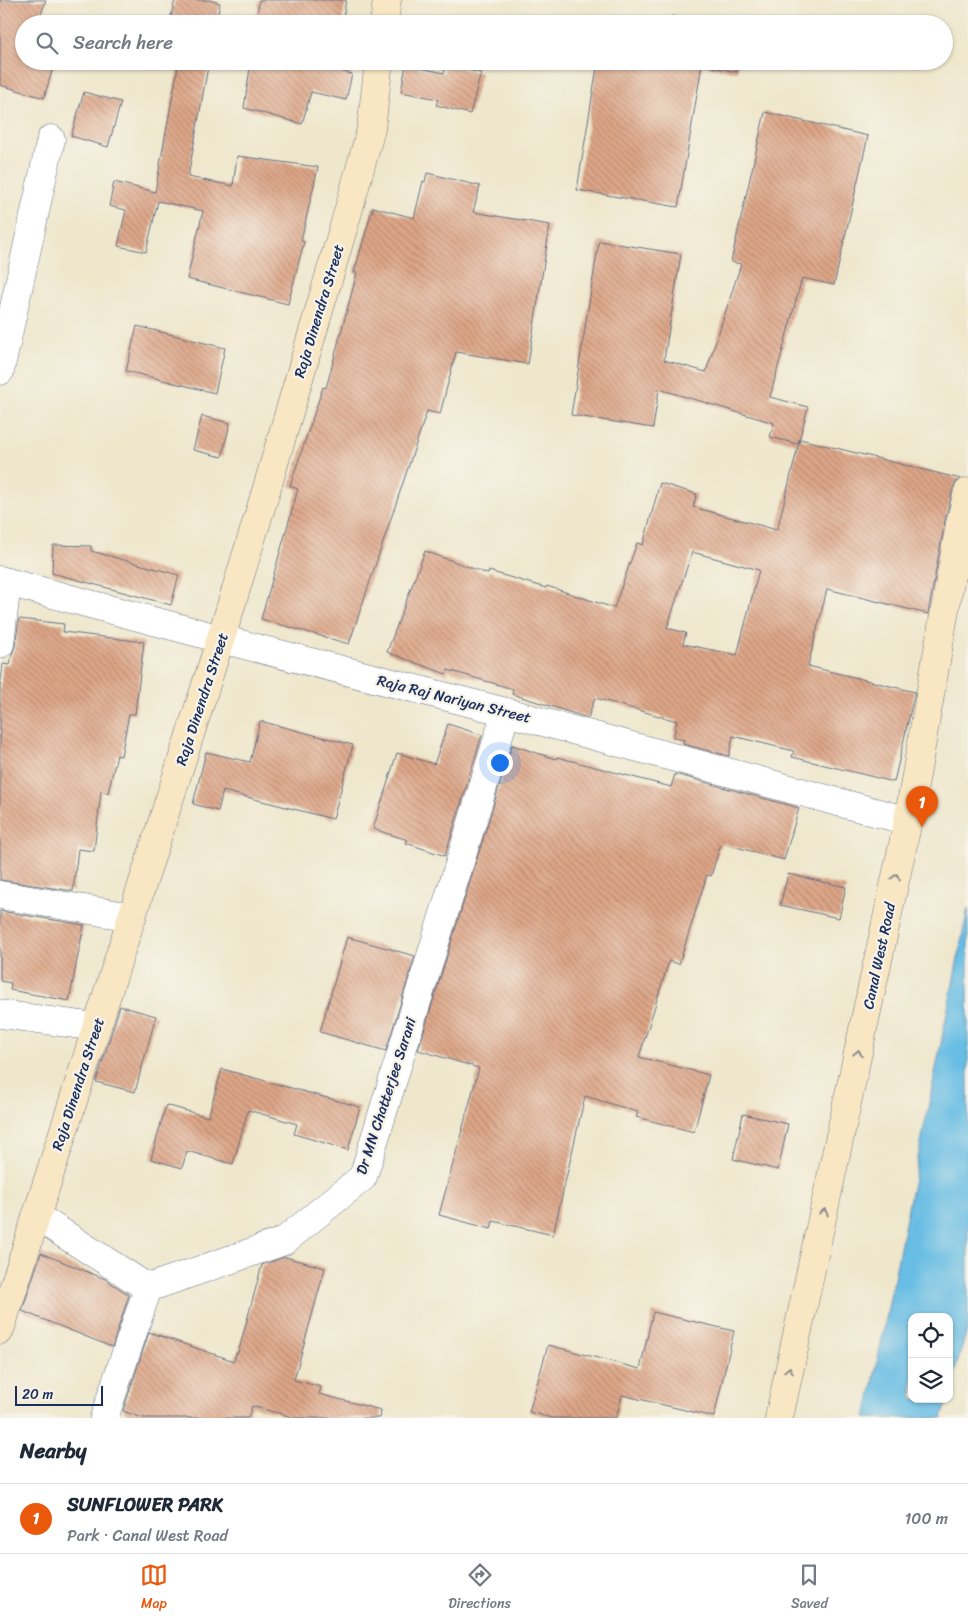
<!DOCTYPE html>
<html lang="en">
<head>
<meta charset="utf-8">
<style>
	:root { --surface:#fff; --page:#f2f2f3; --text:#1f2937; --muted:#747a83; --line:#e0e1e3; --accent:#ea580c }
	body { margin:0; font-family:Sriracha,sans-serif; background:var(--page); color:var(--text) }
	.controls { position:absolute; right:15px; bottom:15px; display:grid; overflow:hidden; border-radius:10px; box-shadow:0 1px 4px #0004 }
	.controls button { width:45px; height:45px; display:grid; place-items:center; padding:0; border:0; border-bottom:1px solid var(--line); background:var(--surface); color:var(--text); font:25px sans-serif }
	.scale { position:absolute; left:15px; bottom:12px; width:88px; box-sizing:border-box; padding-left:5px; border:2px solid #1b2f5e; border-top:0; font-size:14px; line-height:18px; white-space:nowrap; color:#1b2f5e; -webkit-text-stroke:4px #f7f3e8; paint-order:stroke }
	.you { position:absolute; left:499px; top:762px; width:18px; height:18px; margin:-12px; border:4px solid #fff; border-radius:50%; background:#1a73e8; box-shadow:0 0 0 8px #1a73e833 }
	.badge { display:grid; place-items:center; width:32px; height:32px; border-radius:50%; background:var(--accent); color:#fff; font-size:16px; font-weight:700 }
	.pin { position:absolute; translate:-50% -41px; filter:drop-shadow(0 1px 2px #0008) }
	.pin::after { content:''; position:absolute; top:26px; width:18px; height:15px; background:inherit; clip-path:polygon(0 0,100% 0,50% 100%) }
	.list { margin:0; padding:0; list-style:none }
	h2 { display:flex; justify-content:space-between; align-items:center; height:65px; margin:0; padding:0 20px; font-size:21px }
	h2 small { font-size:16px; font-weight:400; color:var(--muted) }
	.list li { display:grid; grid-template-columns:32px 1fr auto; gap:15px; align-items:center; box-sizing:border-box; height:70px; padding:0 20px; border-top:1px solid var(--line) }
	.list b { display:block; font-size:19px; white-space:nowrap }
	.list p { margin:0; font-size:16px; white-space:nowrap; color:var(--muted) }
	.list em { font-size:16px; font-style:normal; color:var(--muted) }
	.icon { flex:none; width:28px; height:28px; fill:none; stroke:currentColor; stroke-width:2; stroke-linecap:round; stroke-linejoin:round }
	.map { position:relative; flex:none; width:968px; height:1418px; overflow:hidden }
	.search { position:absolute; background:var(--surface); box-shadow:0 1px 4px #0004; left:15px; right:15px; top:15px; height:55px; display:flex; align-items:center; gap:12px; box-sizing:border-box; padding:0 18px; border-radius:28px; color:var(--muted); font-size:19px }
	.sheet { height:135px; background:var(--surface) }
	nav { display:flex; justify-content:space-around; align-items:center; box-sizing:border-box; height:70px; border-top:1px solid var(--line); background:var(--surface); font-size:14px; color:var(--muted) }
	nav a { display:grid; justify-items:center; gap:2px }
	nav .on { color:var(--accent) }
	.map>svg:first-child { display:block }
	.water { fill:#68bde4; stroke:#4276a1 }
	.building { fill:url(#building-back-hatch); fill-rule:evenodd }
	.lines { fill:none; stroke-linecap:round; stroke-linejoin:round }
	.minor-casing { stroke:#656f84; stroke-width:29 }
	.tertiary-casing { stroke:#656f84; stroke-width:29 }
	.secondary-casing { stroke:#656f84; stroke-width:29 }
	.minor { stroke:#fff; stroke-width:28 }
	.tertiary { stroke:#fff; stroke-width:28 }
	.secondary { stroke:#f9e7c3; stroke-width:28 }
	.oneway { stroke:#8a8b90 }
	.labels { text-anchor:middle; stroke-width:4.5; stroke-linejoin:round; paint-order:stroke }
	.street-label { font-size:15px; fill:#1b2f5e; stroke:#f7f3e8 }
</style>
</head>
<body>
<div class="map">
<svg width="968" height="1418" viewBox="0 0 968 1418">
	<defs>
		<pattern id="building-back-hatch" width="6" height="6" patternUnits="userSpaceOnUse" patternTransform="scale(1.25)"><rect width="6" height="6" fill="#dea687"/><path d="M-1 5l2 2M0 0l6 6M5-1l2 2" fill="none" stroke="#b38872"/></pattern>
	</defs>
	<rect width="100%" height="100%" fill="#f7f3e8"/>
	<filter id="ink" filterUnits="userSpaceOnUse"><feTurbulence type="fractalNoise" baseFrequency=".02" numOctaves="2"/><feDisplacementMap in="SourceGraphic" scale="10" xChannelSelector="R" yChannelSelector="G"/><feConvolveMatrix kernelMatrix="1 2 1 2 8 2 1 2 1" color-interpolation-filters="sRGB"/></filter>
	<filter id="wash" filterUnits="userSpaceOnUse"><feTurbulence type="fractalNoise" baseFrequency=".0096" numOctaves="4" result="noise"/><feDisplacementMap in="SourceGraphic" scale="20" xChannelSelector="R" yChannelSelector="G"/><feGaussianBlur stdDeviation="1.12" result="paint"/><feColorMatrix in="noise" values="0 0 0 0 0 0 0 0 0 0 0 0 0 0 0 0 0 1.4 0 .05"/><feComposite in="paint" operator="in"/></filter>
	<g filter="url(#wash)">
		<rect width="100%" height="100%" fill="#eee7cc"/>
		<path class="water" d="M968,908v418l-19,67v-76h-37v82h36l-6,19h-76z"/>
		<g id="blocks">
			<g class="building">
				<path d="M0,0h46l-8,24h-14v37h31l-11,37 -44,-13z"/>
				<path d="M175,0h34l11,3 -4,21h-47z"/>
				<path d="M259,0h87l-4,24h-86z"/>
				<path d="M672,16l39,8h-41z"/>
				<path d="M179,61h30l-21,116 45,9 4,-30 81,11 -17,74 3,1 -16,62 -101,-25 16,-68 -45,-10 -12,51 -28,-6 8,-36 -17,-4 5,-24 41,10z"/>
				<path d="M251,61h56v2l45,11 -6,26 -35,-8 -9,32 -58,-16z"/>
				<path d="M598,61h141l-2,11 -35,-7 -24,142 -101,-17z"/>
				<path d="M406,65l38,8 2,-8 35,8 -11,41 -34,-9 2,-6 -37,-7z"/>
				<path d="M84,92l37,10 -13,45 -37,-11z"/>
				<path d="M765,112l103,24 -34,149 -32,-7 -32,119 38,10 -10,37 -28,-7 4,-14 -115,-34 -6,39 -82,-13 28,-174 82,13 -17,106 42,12 35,-108 -10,-2z"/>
				<path d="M427,173l53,13 -7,26 77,13 -22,139 -72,-12 -16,62 -13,-3 -78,233 -88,-25 37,-130 -8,-3 33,-99 3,1 31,-115h-3l19,-66 41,11 9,-37 2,1z"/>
				<path d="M137,326l88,22 -10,45 -89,-22z"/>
				<path d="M202,416l28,7 -8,34 -29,-7z"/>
				<path d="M800,439l161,40 -5,3 -3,6 -8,32 -17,94 -101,-25 -19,77 107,26 -21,90 -102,-25 2,-6 -61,-15 -4,20 -46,-12 1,-4 -11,-2 4,-17 -82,-23 -7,20 -76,-24 1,-5 -65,-19 -2,4 -59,-22 38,-101 63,23 1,-3 57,17 1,-2 67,22 23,-65 6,2 17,-62 37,11 -4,13 84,23zM692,552l67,18 -22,85 -54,-11 3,-11 -19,-5z"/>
				<path d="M53,545l38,1v5l88,24 -8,30 -119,-32z"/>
				<path d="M19,619l45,5 -1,8 81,10 -9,72h-6l-8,42 -4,-1 -9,38 -7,-2 -7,60 -16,-2 -5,42 -73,-11v-191l3,-25 7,1 2,-11 3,-8z"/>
				<path d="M260,721l93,24 -20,74 -110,-28 -5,20 -25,-7 13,-52 44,10z"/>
				<path d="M448,724l34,11 -37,121 -39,-13 2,-3 -35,-11 24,-76 37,11z"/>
				<path d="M512,745l44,14 1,-2 114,30 4,-13 124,34 -15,52 -63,-17 -10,33 -4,-1 -28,89 -10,-3 -30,96 70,18 -15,57 -58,-15 2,-5 -53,-16 -32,139 -60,-14 -2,8 -52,-14 40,-147 -61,-18z"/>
				<path d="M788,874l58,13 -7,31 -59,-13z"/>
				<path d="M0,911l84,14 -15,76 -59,-11 1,-7 -11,-2z"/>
				<path d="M347,937l68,19 -29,95 -66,-19z"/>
				<path d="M120,1006l36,10 -21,76 -39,-10z"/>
				<path d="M222,1069l138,38 -12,43 -54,-16 3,-10 -49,-14 -15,54 -46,-13 -5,17 -31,-9 15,-54 42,12z"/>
				<path d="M743,1114l45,10 -10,46 -45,-11z"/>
				<path d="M41,1253l64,26 24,16 -17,52 -90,-36z"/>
				<path d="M285,1257l40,11 -31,112 27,7 -2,7 62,16 -1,8h-84l-44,-12 -4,12h-105l-20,-7 26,-79 85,29 2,-8h2l24,-88z"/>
				<path d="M653,1312l81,19 -20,86 -92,-22 -6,23h-64l-23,-6 19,-67 92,24z"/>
			</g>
		</g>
	</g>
	<g filter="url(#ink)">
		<use href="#blocks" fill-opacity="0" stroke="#656f84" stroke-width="1"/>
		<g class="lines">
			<g class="minor-casing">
				<g id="minor">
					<path d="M0,371l51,-232"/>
					<path d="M0,644l7,-62"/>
					<path d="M0,895l132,22"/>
					<path d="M0,1014l96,13"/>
					<path d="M36,1216l112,72 136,-47 79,-64 143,-465"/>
					<path d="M104,1418l44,-130"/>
				</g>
			</g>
			<g class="tertiary-casing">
				<path id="tertiary" d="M0,580l221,59 285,73 402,109"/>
			</g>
			<g class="secondary-casing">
				<g id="secondary">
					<path d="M384,24l3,-24"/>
					<path d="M0,1330l226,-708 40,-131 82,-279 23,-83 8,-68"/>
					<path d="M779,1418l129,-597 52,-297 8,-32"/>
				</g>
			</g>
			<use href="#minor" class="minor"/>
			<use href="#tertiary" class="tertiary"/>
			<use href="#secondary" class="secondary"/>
		</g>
		<defs><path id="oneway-chevron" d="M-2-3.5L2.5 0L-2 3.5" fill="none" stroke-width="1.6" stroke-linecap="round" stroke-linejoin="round" transform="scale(1.25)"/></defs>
		<g class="oneway">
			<use href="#oneway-chevron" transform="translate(896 877) rotate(-78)"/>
			<use href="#oneway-chevron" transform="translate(858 1053) rotate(-78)"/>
			<use href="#oneway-chevron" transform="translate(824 1212) rotate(-78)"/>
			<use href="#oneway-chevron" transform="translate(789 1370) rotate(-78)"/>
		</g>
	</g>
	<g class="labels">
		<g class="street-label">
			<text transform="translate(319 311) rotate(-73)" y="5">Raja Dinendra Street</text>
			<text transform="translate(202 699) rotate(-72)" y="5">Raja Dinendra Street</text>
			<text transform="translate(454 699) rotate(14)" y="5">Raja Raj Nariyan Street</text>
			<text transform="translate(879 956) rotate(-78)" y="5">Canal West Road</text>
			<text transform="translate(78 1084) rotate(-72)" y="5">Raja Dinendra Street</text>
			<text transform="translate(386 1096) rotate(-72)" y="5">Dr MN Chatterjee Sarani</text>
		</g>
	</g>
</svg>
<div class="controls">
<button><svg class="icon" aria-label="locate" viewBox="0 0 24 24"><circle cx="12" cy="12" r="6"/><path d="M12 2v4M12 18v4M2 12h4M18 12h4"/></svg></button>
<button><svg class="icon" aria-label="layers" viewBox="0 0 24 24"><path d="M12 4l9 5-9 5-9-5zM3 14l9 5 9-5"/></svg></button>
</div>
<div class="scale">20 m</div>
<div class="you"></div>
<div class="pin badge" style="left:922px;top:827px">1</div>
<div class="search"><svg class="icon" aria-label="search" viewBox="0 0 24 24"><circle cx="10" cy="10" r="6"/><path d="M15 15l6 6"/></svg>Search here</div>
</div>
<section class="sheet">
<h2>Nearby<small></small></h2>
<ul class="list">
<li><span class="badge">1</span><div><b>SUNFLOWER PARK</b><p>Park · Canal West Road</p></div><em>100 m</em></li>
</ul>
</section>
<nav>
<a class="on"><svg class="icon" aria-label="map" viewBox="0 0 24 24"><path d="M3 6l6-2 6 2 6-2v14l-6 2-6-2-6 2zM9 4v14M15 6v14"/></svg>Map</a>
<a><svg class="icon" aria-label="directions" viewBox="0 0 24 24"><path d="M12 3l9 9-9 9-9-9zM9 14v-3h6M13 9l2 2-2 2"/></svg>Directions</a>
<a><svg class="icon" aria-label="saved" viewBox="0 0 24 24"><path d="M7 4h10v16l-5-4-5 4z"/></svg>Saved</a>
</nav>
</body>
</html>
